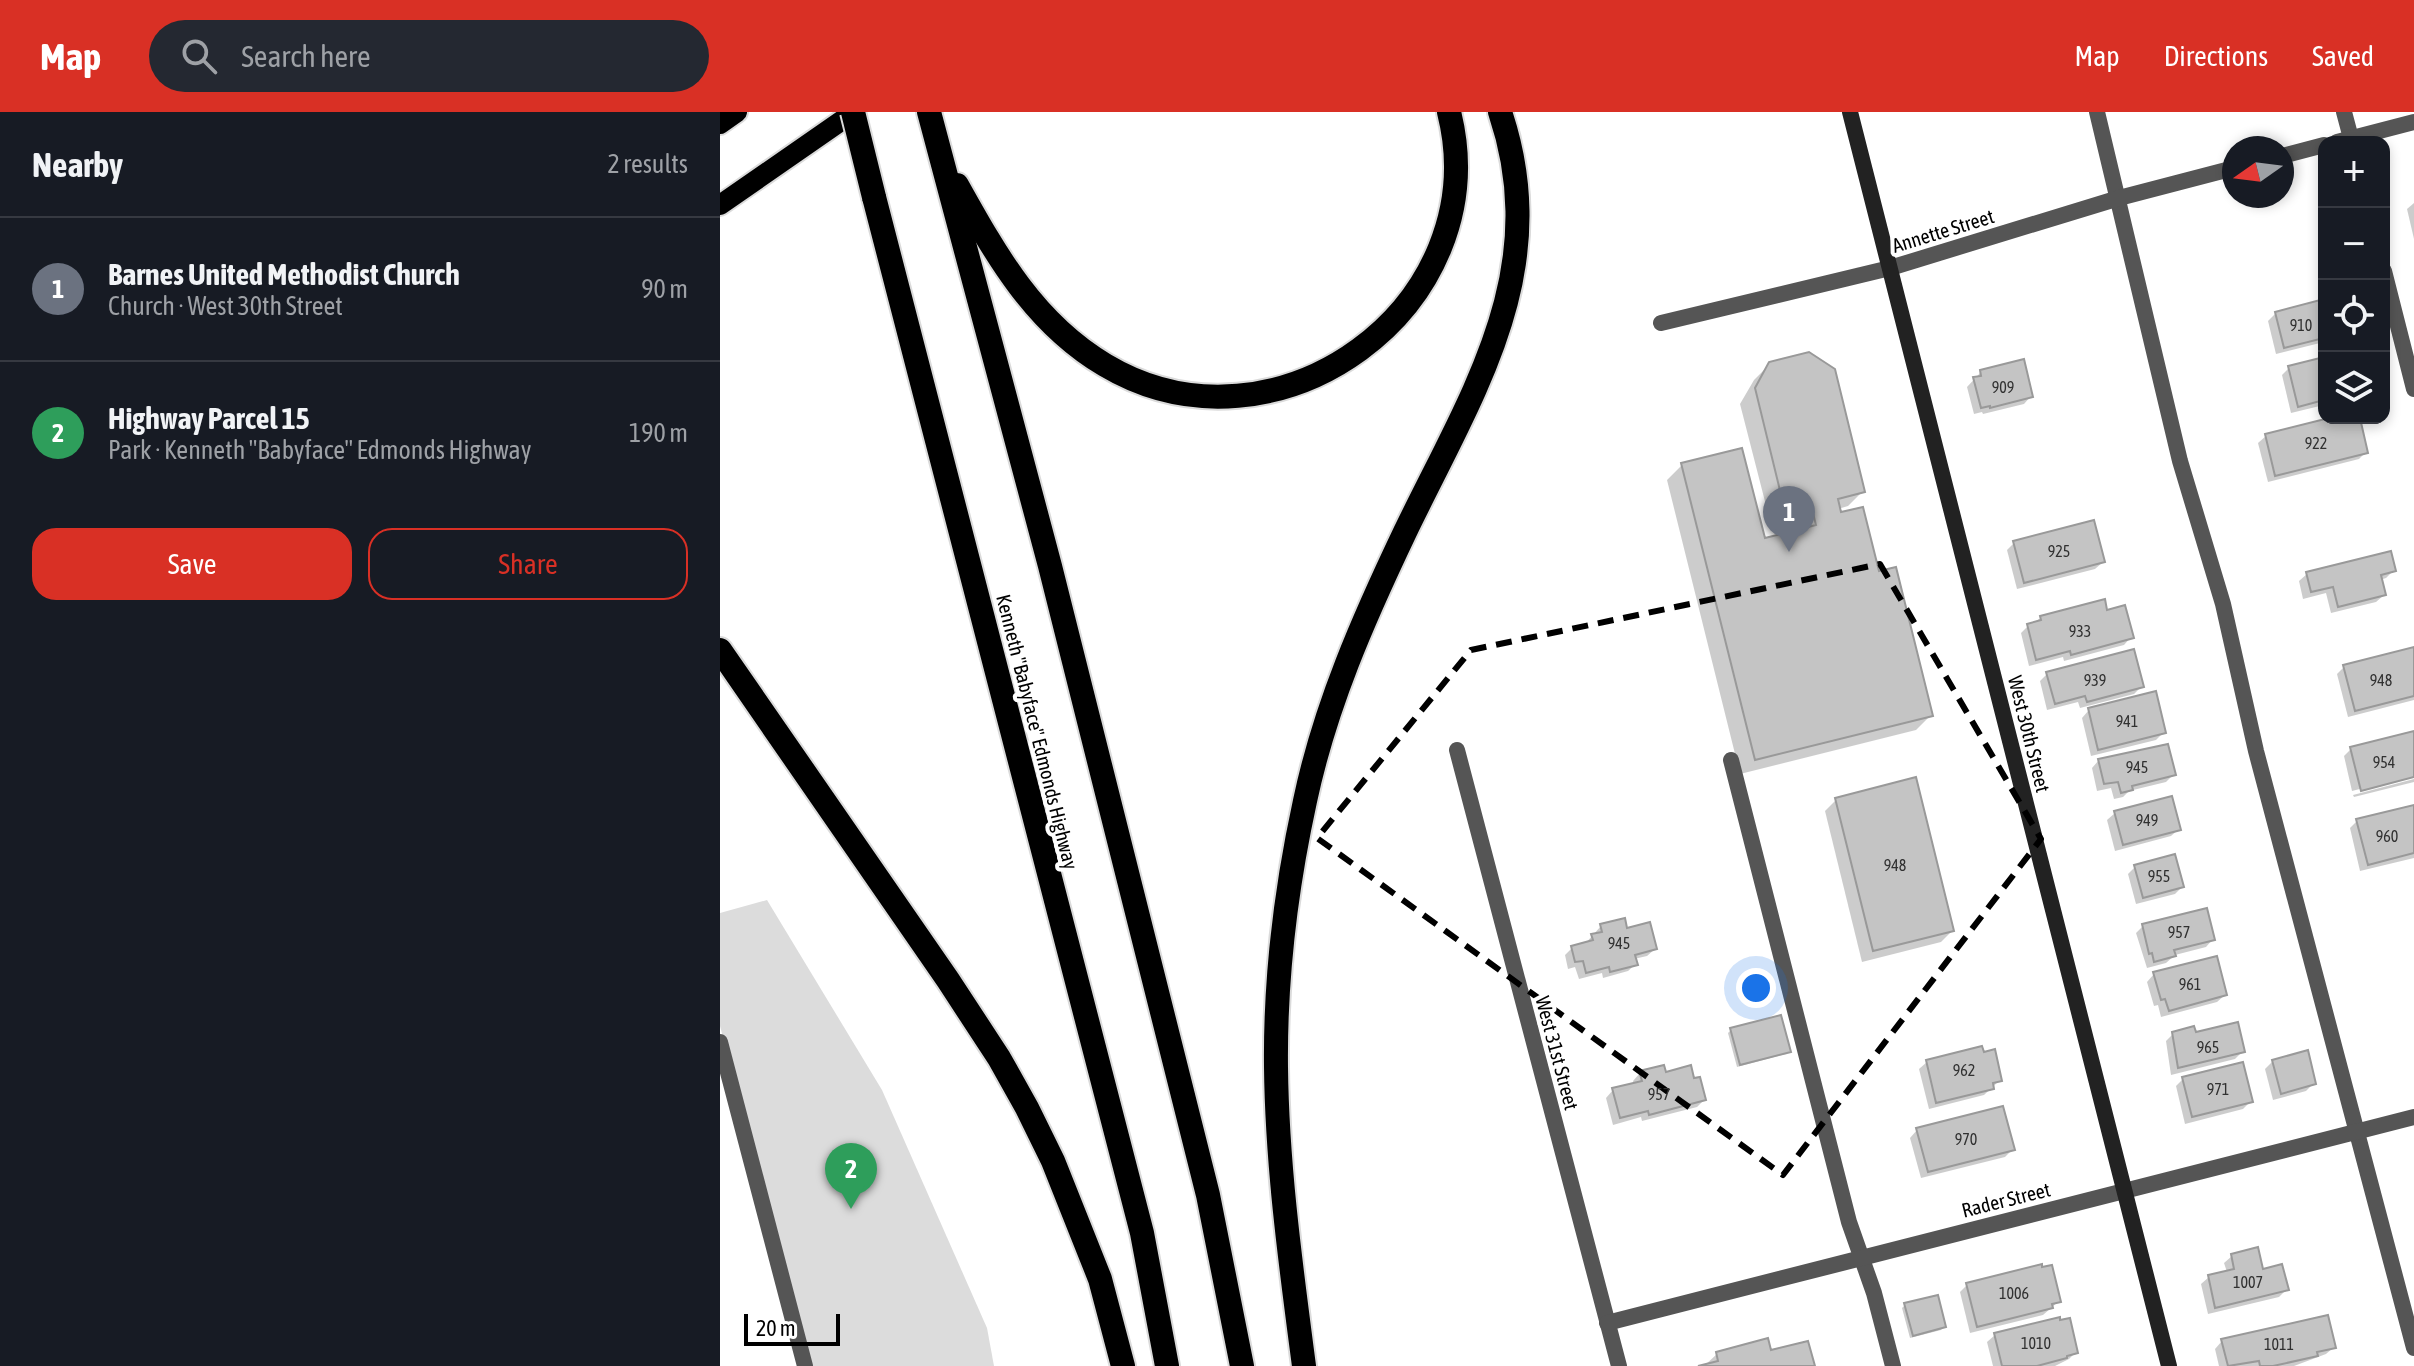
<!DOCTYPE html>
<html lang="en">
<head>
<meta charset="utf-8">
<style>
	:root { --surface:#171b24; --page:#242831; --text:#f1f3f6; --muted:#9ea1a6; --line:#363941; --accent:#d93025 }
	body { margin:0; font-family:"Asap Condensed",sans-serif; background:var(--page); color:var(--text) }
	.controls { position:absolute; right:24px; top:24px; display:grid; overflow:hidden; border-radius:16px; box-shadow:0 4px 12px #0003 }
	.controls button { width:72px; height:72px; display:grid; place-items:center; padding:0; border:0; border-bottom:2px solid var(--line); background:var(--surface); color:var(--text); font:40px sans-serif }
	.compass { position:absolute; left:1502px; top:24px; width:72px; height:72px; border-radius:50%; background:var(--surface); box-shadow:0 4px 12px #0003; rotate:256deg }
	.scale { position:absolute; left:24px; bottom:20px; width:96px; box-sizing:border-box; padding-left:8px; border:4px solid #000; border-top:0; font-size:22px; line-height:28px; white-space:nowrap; color:#000; -webkit-text-stroke:6px #fff; paint-order:stroke }
	.you { position:absolute; left:1036px; top:876px; width:28px; height:28px; margin:-20px; border:6px solid #fff; border-radius:50%; background:#1a73e8; box-shadow:0 0 0 12px #1a73e833 }
	.badge { display:grid; place-items:center; width:52px; height:52px; border-radius:50%; background:var(--accent); color:#fff; font-size:26px; font-weight:700 }
	.pin { position:absolute; translate:-50% -66px; filter:drop-shadow(0 2px 4px #0008) }
	.pin::after { content:''; position:absolute; top:42px; width:28px; height:24px; background:inherit; clip-path:polygon(0 0,100% 0,50% 100%) }
	.list { margin:0; padding:0; list-style:none }
	h2 { display:flex; justify-content:space-between; align-items:center; height:104px; margin:0; padding:0 32px; font-size:34px }
	h2 small { font-size:26px; font-weight:400; color:var(--muted) }
	.list li { display:grid; grid-template-columns:52px 1fr auto; gap:24px; align-items:center; box-sizing:border-box; height:144px; padding:0 32px; border-top:2px solid var(--line) }
	.list b { display:block; font-size:30px; white-space:nowrap }
	.list p { margin:0; font-size:26px; white-space:nowrap; color:var(--muted) }
	.list em { font-size:26px; font-style:normal; color:var(--muted) }
	.actions { display:flex; gap:16px; padding:24px 32px }
	.actions a { flex:1; padding:18px 0; border:2px solid var(--accent); border-radius:24px; text-align:center; font-size:28px; color:var(--accent) }
	.actions .main { background:var(--accent); color:#fff }
	.icon { flex:none; width:44px; height:44px; fill:none; stroke:currentColor; stroke-width:2; stroke-linecap:round; stroke-linejoin:round }
	.map { position:relative; flex:none; width:1694px; height:1254px; overflow:hidden }
	header { display:flex; align-items:center; gap:48px; box-sizing:border-box; height:112px; padding:0 40px; background:var(--accent); color:#fff }
	header strong { font-size:38px }
	nav { display:flex; gap:44px; margin-inline-start:auto; font-size:28px }
	.search { width:560px; height:72px; background:var(--page); display:flex; align-items:center; gap:20px; box-sizing:border-box; padding:0 28px; border-radius:44px; color:var(--muted); font-size:30px }
	main { display:flex }
	aside { flex:1; background:var(--surface) }
	.map>svg:first-child { display:block }
	.green { fill:#dcdcdc }
	.shadow { fill:#0003 }
	.building { fill:#c4c4c4; stroke:#999; stroke-width:2 }
	.lines { fill:none; stroke-linecap:round; stroke-linejoin:round }
	.primary-casing { stroke:#dbdbdb; stroke-width:24 }
	.highway-casing { stroke:#dbdbdb; stroke-width:28 }
	.lane { stroke:#555; stroke-width:16 }
	.street { stroke:#555; stroke-width:16 }
	.secondary { stroke:#222; stroke-width:16 }
	.primary { stroke:#000; stroke-width:20 }
	.highway { stroke:#000; stroke-width:24 }
	.highway-bridge-casing { stroke:#dbdbdb; stroke-width:28; stroke-linecap:butt }
	.highway-bridge { stroke:#000; stroke-width:24 }
	.marked { fill:none; stroke:#000; stroke-width:6; stroke-dasharray:16 10; stroke-linejoin:round }
	.labels { text-anchor:middle; stroke-width:8; stroke-linejoin:round; paint-order:stroke }
	.number-label { font-size:16px; fill:#313131 }
	.street-label { font-size:20px; fill:#000; stroke:#fff }
</style>
</head>
<body>
<header>
<strong>Map</strong>
<div class="search"><svg class="icon" aria-label="search" viewBox="0 0 24 24"><circle cx="10" cy="10" r="6"/><path d="M15 15l6 6"/></svg>Search here</div>
<nav><a>Map</a><a>Directions</a><a>Saved</a></nav>
</header>
<main>
<aside>
<h2>Nearby<small>2 results</small></h2>
<ul class="list">
<li><span class="badge" style="background:#6b7280">1</span><div><b>Barnes United Methodist Church</b><p>Church · West 30th Street</p></div><em>90 m</em></li>
<li><span class="badge" style="background:#2e9e5b">2</span><div><b>Highway Parcel 15</b><p>Park · Kenneth &quot;Babyface&quot; Edmonds Highway</p></div><em>190 m</em></li>
</ul>
<div class="actions"><a class="main">Save</a><a>Share</a></div>
</aside>
<div class="map">
<svg width="1694" height="1254" viewBox="0 0 1694 1254">
	<rect width="100%" height="100%" fill="#fff"/>
	<path class="green" d="M47,788l115,190 105,238 7,38h-185l-89,-340v-113z"/>
	<g class="shadow">
		<path d="M1694,91v36l-7,-30z"/>
		<path d="M1604,189v41l-48,12 -8,-33 8,-8z"/>
		<path d="M1604,247v46l-33,8 -9,-38 7,-7z"/>
		<path d="M1050,252l93,127 -15,15 -10,3 39,65 54,141 -15,15 -176,44 -73,-294 15,-15 81,75 36,-8 -4,-17 -25,6 -30,-117 14,-24z"/>
		<path d="M1261,260l50,24 -7,8 -41,10 -1,-2 -8,2 -7,-27z"/>
		<path d="M1617,306h21l8,34 -7,7 -91,23 -10,-39 8,-7z"/>
		<path d="M1294,431l89,19 -8,7 -78,20 -10,-39z"/>
		<path d="M1673,459l-7,7 -6,2 4,15 -8,7 -45,11 -5,-20 -23,6 -4,-18 8,-7z"/>
		<path d="M1386,501l25,24 -7,8 -60,16 -1,-4 -34,9 -8,-33 7,-7 13,-8z"/>
		<path d="M1694,537v51l-66,17 -11,-43 7,-7z"/>
		<path d="M1327,562l94,13 -7,7 -54,14 -2,-6 -31,8 -7,-29z"/>
		<path d="M1369,598l75,22 -8,8 -65,16 -9,-38z"/>
		<path d="M1694,621v42l-62,16 -8,-35 7,-7z"/>
		<path d="M1379,648l75,14 -8,8 -37,9 -6,6 -9,2 -3,-11 -14,3 -5,-23z"/>
		<path d="M1694,667v3l-60,15 -1,-2z"/>
		<path d="M1116,688l116,131 -11,11 -79,20 -37,-151z"/>
		<path d="M1694,695v51l-54,13 -10,-43 7,-7z"/>
		<path d="M1395,701l64,16 -8,7 -56,15 -8,-31z"/>
		<path d="M1415,755l47,20 -7,7 -39,10 -8,-30z"/>
		<path d="M881,814l25,4 29,19 -8,7 -13,3 2,5 -8,7 -25,7 -1,-5 -23,6 -4,-12 -7,2 -3,-14 7,-7 12,-3z"/>
		<path d="M1423,814l70,13 -7,8 -31,8 -9,8 -19,5 -11,-35z"/>
		<path d="M1434,862l71,21 -8,7 -56,15 -3,-12 -4,1 -7,-24z"/>
		<path d="M1011,918l58,21 -3,3 -49,13 -9,-34z"/>
		<path d="M1453,922l21,1 49,16 -8,8 -64,16 -5,-34z"/>
		<path d="M1262,942l18,26 -16,15 -55,14 -10,-40 8,-7z"/>
		<path d="M1553,949l41,22 -8,8 -33,9 -8,-31z"/>
		<path d="M920,961l24,1 29,7 11,19 -7,7 -55,14 -1,-4 -28,8 -7,-27 7,-8 21,-5 -1,-4z"/>
		<path d="M1463,967l68,22 -8,8 -58,15 -9,-38z"/>
		<path d="M1197,1018l96,19 -8,8 -84,21 -11,-40z"/>
		<path d="M1512,1144l55,33 -8,8 -71,17 -7,-30 8,-7 18,-5 -3,-9z"/>
		<path d="M1247,1173l92,16 -16,14 -73,18 -10,-41z"/>
		<path d="M1185,1193l39,21 -3,4 -31,8 -8,-30z"/>
		<path d="M1275,1223l81,17 -7,7 -14,7h-62l-6,-24z"/>
		<path d="M1502,1229l112,6 -8,7 -32,12h-75l-4,-17z"/>
		<path d="M1050,1240l43,14h-109l13,-12z"/>
	</g>
	<g class="building">
		<path d="M1604,187v39l-40,10 -9,-36z"/>
		<path d="M1089,240l26,17 30,123 -27,7 3,13 22,-5 16,64 17,-4 37,149 -178,44 -74,-297 61,-15 23,90 51,-13 -6,-24 -26,6 -29,-119 14,-26z"/>
		<path d="M1604,245v43l-26,7 -10,-41z"/>
		<path d="M1304,247l9,38 -43,11v-2l-9,2 -8,-31 8,-1 -1,-6z"/>
		<path d="M1609,306h31l8,35 -93,23 -10,-42z"/>
		<path d="M1374,408l11,42 -81,21 -11,-42z"/>
		<path d="M1671,439l5,20 -15,4 5,20 -48,12 -5,-20 -22,5 -5,-20z"/>
		<path d="M1385,487l2,11 18,-5 9,33 -63,17 -1,-4 -34,9 -9,-36 14,-4 -1,-4z"/>
		<path d="M1694,535v49l-59,15 -12,-46z"/>
		<path d="M1414,537l10,38 -57,15 -2,-6 -30,8 -9,-32z"/>
		<path d="M1436,579l10,42 -68,17 -10,-42z"/>
		<path d="M1694,619v46l-53,14 -11,-44z"/>
		<path d="M1448,632l8,31 -44,11 1,4 -12,3 -3,-11 -14,2 -6,-25z"/>
		<path d="M1196,665l38,154 -81,20 -38,-153z"/>
		<path d="M1452,684l9,34 -58,15 -9,-34z"/>
		<path d="M1694,693v48l-46,12 -12,-46z"/>
		<path d="M1455,742l9,33 -41,11 -9,-33z"/>
		<path d="M1487,796l8,32 -41,10 2,6 -22,6 -2,-9 -3,1 -7,-30z"/>
		<path d="M905,806l2,10 23,-6 7,27 -22,6 3,10 -28,7 -1,-5 -23,6 -3,-12 -8,1 -4,-16 22,-6 -2,-6 11,-2 -2,-8z"/>
		<path d="M1497,844l10,39 -58,16 -4,-12 -4,1 -8,-28z"/>
		<path d="M1061,903l10,37 -51,13 -10,-37z"/>
		<path d="M1518,910l7,30 -67,16 -6,-36 22,-6 2,6z"/>
		<path d="M1262,934l2,6 11,-3 7,32 -9,2 1,6 -58,14 -10,-43z"/>
		<path d="M1588,938l8,34 -35,10 -9,-34z"/>
		<path d="M1523,950l10,40 -61,15 -10,-40z"/>
		<path d="M944,953l2,7 25,-7 3,13 6,-1 6,23 -57,15 -1,-4 -28,7 -8,-30 30,-7 -3,-10z"/>
		<path d="M1283,994l12,44 -87,22 -12,-44z"/>
		<path d="M1538,1135l5,22 19,-5 7,26 -74,18 -7,-33 26,-6 -3,-15z"/>
		<path d="M1322,1152v3l10,-2 9,37 -9,2 1,4 -76,19 -11,-44z"/>
		<path d="M1218,1183l8,32 -33,9 -9,-33z"/>
		<path d="M1608,1203l8,33 -19,4 1,4 -45,10h-13l-1,-5 -31,5 -7,-27z"/>
		<path d="M1340,1205v3l10,-2 8,35 -11,3v2l-30,8h-35l-8,-33z"/>
		<path d="M1048,1226l3,12 37,-9 7,25h-117l20,-5 -2,-9z"/>
	</g>
	<g class="lines">
		<g class="primary-casing">
			<g id="primary">
				<path d="M0,12l17,-12"/>
				<path d="M0,93l134,-93"/>
			</g>
		</g>
		<g class="highway-casing">
			<g id="highway">
				<path d="M209,0l121,454 158,629 34,171"/>
				<path d="M237,73c39,70 77,138 148,180 171,102 393,-59 344,-253"/>
				<path d="M154,85l268,1036 25,133"/>
				<path d="M0,538l228,330 51,78 28,50 26,53 47,118 23,87"/>
				<path d="M584,1254c-13,-99 -27,-200 -28,-299 -1,-90 10,-179 29,-266 20,-95 59,-183 100,-269 67,-139 149,-260 95,-420"/>
			</g>
		</g>
		<g class="lane">
			<path d="M1377,0l83,349 43,143 33,147 158,597"/>
			<path d="M1011,648l118,462 25,71 19,73"/>
			<path d="M0,930l85,324"/>
		</g>
		<g class="street">
			<path d="M1624,0l8,30"/>
			<path d="M1617,30l77,-20"/>
			<path d="M1562,44l42,-11"/>
			<path d="M1664,159l30,118"/>
			<path d="M941,211l229,-55 229,-70 115,-30"/>
			<path d="M737,638l162,616"/>
			<path d="M887,1211l807,-206"/>
		</g>
		<path class="secondary" d="M1130,0l319,1254"/>
		<use href="#primary" class="primary"/>
		<use href="#highway" class="highway"/>
		<g class="highway-bridge-casing">
			<path id="highway-bridge" d="M133,0l21,85"/>
		</g>
		<use href="#highway-bridge" class="highway-bridge"/>
	</g>
	<path class="marked" d="M1160,452l161,275 -258,336 -466,-337 154,-188z"/>
	<g class="labels">
		<g class="number-label">
			<text x="1581" y="219">910</text>
			<text x="1283" y="281">909</text>
			<text x="1596" y="337">922</text>
			<text x="1339" y="445">925</text>
			<text x="1360" y="525">933</text>
			<text x="1375" y="574">939</text>
			<text x="1661" y="574">948</text>
			<text x="1407" y="615">941</text>
			<text x="1664" y="656">954</text>
			<text x="1417" y="661">945</text>
			<text x="1427" y="714">949</text>
			<text x="1667" y="730">960</text>
			<text x="1175" y="759">948</text>
			<text x="1439" y="770">955</text>
			<text x="1459" y="826">957</text>
			<text x="899" y="837">945</text>
			<text x="1470" y="878">961</text>
			<text x="1488" y="941">965</text>
			<text x="1244" y="964">962</text>
			<text x="1498" y="983">971</text>
			<text x="939" y="988">957</text>
			<text x="1246" y="1033">970</text>
			<text x="1528" y="1176">1007</text>
			<text x="1294" y="1187">1006</text>
			<text x="1316" y="1237">1010</text>
			<text x="1559" y="1238">1011</text>
		</g>
		<g class="street-label">
			<text transform="translate(1223 119) rotate(-17)" y="7">Annette Street</text>
			<text transform="translate(317 620) rotate(76)" y="7">Kenneth "Babyface" Edmonds Highway</text>
			<text transform="translate(1309 622) rotate(76)" y="7">West 30th Street</text>
			<text transform="translate(837 941) rotate(75)" y="7">West 31st Street</text>
			<text transform="translate(1286 1088) rotate(-14)" y="7">Rader Street</text>
		</g>
	</g>
</svg>
<div class="controls">
<button>+</button>
<button>−</button>
<button><svg class="icon" aria-label="locate" viewBox="0 0 24 24"><circle cx="12" cy="12" r="6"/><path d="M12 2v4M12 18v4M2 12h4M18 12h4"/></svg></button>
<button><svg class="icon" aria-label="layers" viewBox="0 0 24 24"><path d="M12 4l9 5-9 5-9-5zM3 14l9 5 9-5"/></svg></button>
</div>
<svg class="compass" viewBox="-18 -18 36 36"><path d="M0-13l5 13h-10z" fill="#e53935"/><path d="M0 13l5-13h-10z" fill="#9ea1a6"/></svg>
<div class="scale">20 m</div>
<div class="you"></div>
<div class="pin badge" style="left:1069px;top:440px;background:#6b7280">1</div>
<div class="pin badge" style="left:131px;top:1097px;background:#2e9e5b">2</div>
</div>
</main>
</body>
</html>
